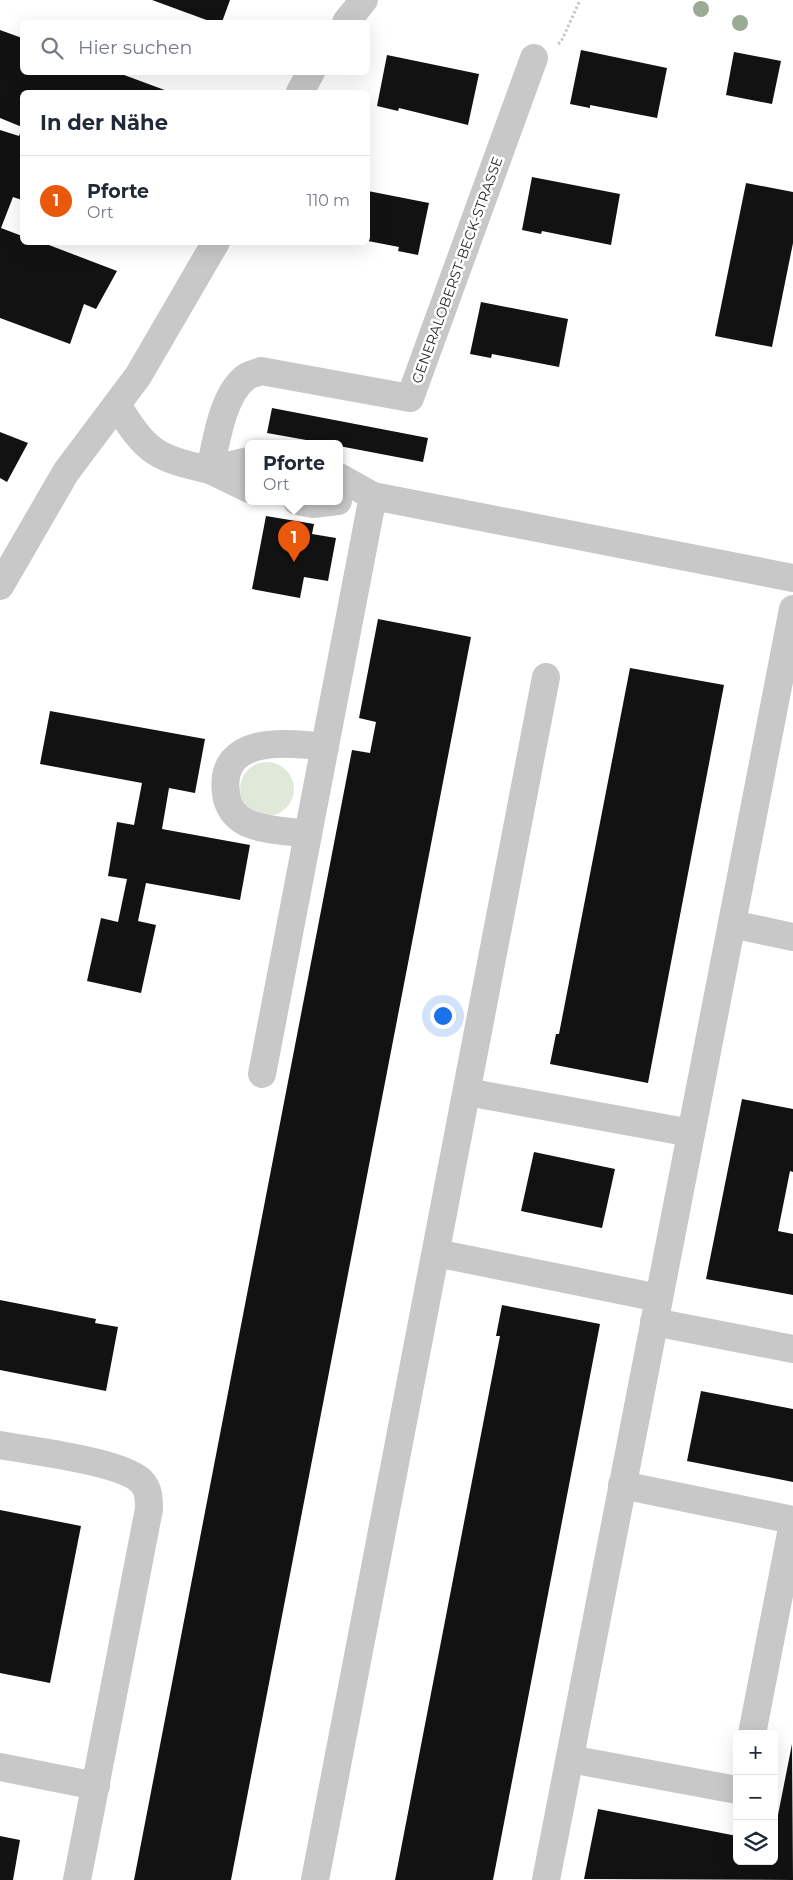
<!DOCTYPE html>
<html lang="de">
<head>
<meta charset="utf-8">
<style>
	:root { --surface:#fff; --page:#f6f6f7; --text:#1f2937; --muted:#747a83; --line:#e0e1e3; --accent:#ea580c }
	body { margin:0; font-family:Montserrat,sans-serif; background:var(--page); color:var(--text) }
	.controls { position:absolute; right:15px; bottom:15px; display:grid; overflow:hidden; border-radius:8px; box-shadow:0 5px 20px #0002 }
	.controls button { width:45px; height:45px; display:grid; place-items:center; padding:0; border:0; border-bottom:1px solid var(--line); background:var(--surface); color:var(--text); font:25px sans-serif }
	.you { position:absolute; left:442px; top:1015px; width:18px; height:18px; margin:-12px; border:4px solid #fff; border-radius:50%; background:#1a73e8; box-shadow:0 0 0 8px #1a73e833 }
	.badge { display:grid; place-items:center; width:32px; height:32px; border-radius:50%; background:var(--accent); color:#fff; font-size:16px; font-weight:700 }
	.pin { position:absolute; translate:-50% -41px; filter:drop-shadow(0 1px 2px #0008) }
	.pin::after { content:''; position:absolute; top:26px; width:18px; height:15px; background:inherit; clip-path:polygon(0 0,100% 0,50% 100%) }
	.popup { position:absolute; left:245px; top:440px; width:98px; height:65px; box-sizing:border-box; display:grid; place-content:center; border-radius:8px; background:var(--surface); filter:drop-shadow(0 1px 4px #0005); font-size:16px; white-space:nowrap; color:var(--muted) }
	.popup b { font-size:19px; color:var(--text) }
	.popup::after { content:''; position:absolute; left:50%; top:100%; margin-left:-10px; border:10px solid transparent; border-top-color:var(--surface) }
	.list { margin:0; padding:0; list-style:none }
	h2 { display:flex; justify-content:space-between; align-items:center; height:65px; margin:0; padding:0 20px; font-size:21px }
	h2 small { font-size:16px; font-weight:400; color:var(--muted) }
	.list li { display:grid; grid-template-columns:32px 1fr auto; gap:15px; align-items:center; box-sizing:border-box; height:90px; padding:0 20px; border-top:1px solid var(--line) }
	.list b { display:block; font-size:19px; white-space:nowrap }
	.list p { margin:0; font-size:16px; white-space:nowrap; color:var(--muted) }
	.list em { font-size:16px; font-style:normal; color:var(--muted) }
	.icon { flex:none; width:28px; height:28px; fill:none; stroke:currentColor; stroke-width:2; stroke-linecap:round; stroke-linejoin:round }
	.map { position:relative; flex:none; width:793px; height:1880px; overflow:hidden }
	.search { position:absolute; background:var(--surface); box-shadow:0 5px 20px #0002; left:20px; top:20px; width:350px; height:55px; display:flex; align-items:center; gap:12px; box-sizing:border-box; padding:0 18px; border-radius:8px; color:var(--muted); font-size:19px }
	.panel { position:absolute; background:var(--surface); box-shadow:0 5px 20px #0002; left:20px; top:90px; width:350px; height:155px; border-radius:8px }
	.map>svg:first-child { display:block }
	.green { fill:#e0e9d9 }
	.building { fill:#121212 }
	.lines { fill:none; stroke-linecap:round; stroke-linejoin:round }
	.path { stroke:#c8c8c8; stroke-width:3; stroke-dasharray:2.5 2.5; stroke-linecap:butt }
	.minor { stroke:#c8c8c8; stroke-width:28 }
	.tree { fill:#9baa93 }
	.labels { text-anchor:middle; stroke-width:5; stroke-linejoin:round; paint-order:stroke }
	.street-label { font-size:14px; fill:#2b2b2b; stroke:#fff }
</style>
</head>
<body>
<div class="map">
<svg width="793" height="1880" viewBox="0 0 793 1880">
	<rect width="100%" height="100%" fill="#fff"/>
	<circle class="green" cx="267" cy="789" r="27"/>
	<g class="building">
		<path d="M152,0h78l-8,22h-10z"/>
		<path d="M0,30l22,8v34h94l54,20h-148v35l-22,-9z"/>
		<path d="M581,50l86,18 -10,50 -67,-13v3l-20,-4z"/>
		<path d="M734,52l47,9 -9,43 -46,-9z"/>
		<path d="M387,55l92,19 -11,51 -69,-17 -1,3 -21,-5z"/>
		<path d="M22,128v72l-9,-3 -12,31 21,8v6h19l76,29 -21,38 -12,-5 -14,40 -70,-26v-188l19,6z"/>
		<path d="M532,177l88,17 -9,51 -69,-14 -1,3 -19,-4z"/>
		<path d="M746,183l47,9v51l-21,104 -57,-11z"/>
		<path d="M368,191l61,12 -11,52 -20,-4 1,-4 -31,-6z"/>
		<path d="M481,302l87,17 -9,48 -67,-13 -1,4 -21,-4z"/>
		<path d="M272,408l156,30 -5,24 -84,-16v-3h-16l-56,-10z"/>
		<path d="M0,432l28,11 -21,39 -7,-4z"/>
		<path d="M266,516l48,8 -2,10 24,4 -8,43 -24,-4 -4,21 -48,-9z"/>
		<path d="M378,619l93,18 -240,1243h-97l218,-1130 18,3 6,-31 -17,-4z"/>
		<path d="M630,668l94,17 -76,398 -98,-19 6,-30h3z"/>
		<path d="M50,711l155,28 -10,54 -26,-5 -7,41 88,16 -10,55 -94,-17 -8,38 18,4 -15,68 -54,-12 14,-63 17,4 9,-43 -19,-3 9,-54 17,3 8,-42 -102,-19z"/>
		<path d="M742,1099l51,10v63l-3,-1 -12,60 15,3v61l-87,-16z"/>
		<path d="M534,1152l81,17 -13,59 -81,-17z"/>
		<path d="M0,1300l96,19 -1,4 23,4 -12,64 -106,-21z"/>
		<path d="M502,1305l98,19 -107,556h-98l105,-544h-4z"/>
		<path d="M701,1391l92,18v73l-106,-21z"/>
		<path d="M0,1510l81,16 -31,157 -50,-10z"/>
		<path d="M792,1744l1,136 -209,-1 14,-70 139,27v25h37v-26z"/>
		<path d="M0,1836l20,4 -7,40h-13z"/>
	</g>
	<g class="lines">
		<path class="path" d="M558,44l3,-2 19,-42"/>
		<g class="minor">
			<path d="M346,22l18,-22"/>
			<path d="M300,92l11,-20"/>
			<path d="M117,405c30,48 39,53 93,65 6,-27 12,-75 36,-93 4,-3 11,-4 15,-6l149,27 124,-340"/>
			<path d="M210,470l39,19"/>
			<path d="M210,470l39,-9"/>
			<path d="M339,477l34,19 420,82"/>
			<path d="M297,501l16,3 25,-3"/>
			<path d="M0,586l66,-114 72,-96 78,-134"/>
			<path d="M308,834c-19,-3 -43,-3 -61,-11 -12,-6 -20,-17 -21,-30 -8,-58 62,-51 99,-46"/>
			<path d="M732,924l61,13"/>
			<path d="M262,1074l111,-578"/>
			<path d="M467,1092l224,41"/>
			<path d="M436,1253l223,45"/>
			<path d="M654,1322l139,27"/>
			<path d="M0,1445c31,6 120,16 141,36 8,8 8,18 8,28l-72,371"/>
			<path d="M622,1485l171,35"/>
			<path d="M752,1734l41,-211"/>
			<path d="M570,1759l167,31"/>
			<path d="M0,1767l96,19"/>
			<path d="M315,1880l231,-1203"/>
			<path d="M546,1880l247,-1271"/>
		</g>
	</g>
	<g class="tree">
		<circle cx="701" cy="9" r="8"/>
		<circle cx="740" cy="23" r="8"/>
	</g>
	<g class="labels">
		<g class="street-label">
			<text transform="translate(457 270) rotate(-70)" y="5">GENERALOBERST-BECK-STRASSE</text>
		</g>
	</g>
</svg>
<div class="controls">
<button>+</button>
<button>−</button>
<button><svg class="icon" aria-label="layers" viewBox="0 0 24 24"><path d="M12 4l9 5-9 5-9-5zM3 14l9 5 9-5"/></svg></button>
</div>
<div class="you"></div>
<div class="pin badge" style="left:294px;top:562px">1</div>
<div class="popup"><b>Pforte</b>Ort</div>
<div class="search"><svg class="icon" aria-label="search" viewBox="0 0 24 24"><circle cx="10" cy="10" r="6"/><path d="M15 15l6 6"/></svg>Hier suchen</div>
<section class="panel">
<h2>In der Nähe<small></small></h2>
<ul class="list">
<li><span class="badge">1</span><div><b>Pforte</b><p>Ort</p></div><em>110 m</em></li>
</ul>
</section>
</div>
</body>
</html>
